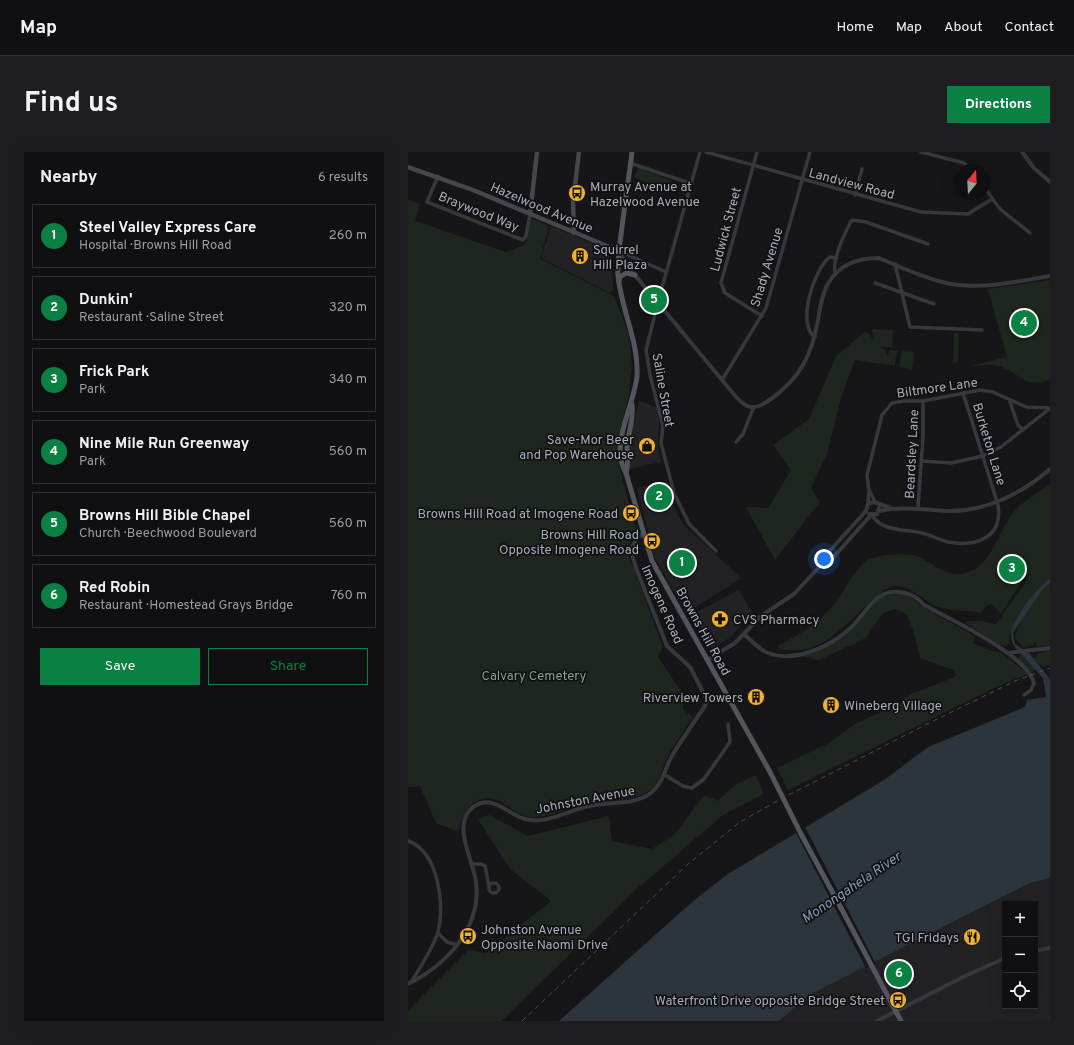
<!DOCTYPE html>
<html lang="en">
<head>
<meta charset="utf-8">
<style>
	:root { --surface:#101012; --page:#1e1e20; --text:#f1f3f6; --muted:#9c9d9f; --line:#303032; --accent:#0b8043 }
	body { margin:0; font-family:Overpass,sans-serif; background:var(--page); color:var(--text) }
	.controls { position:absolute; right:12px; bottom:12px; display:grid; overflow:hidden; border-radius:0px; box-shadow:0 4px 16px #0002 }
	.controls button { width:36px; height:36px; display:grid; place-items:center; padding:0; border:0; border-bottom:1px solid var(--line); background:var(--surface); color:var(--text); font:20px sans-serif }
	.compass { position:absolute; left:546px; top:12px; width:36px; height:36px; border-radius:50%; background:var(--surface); box-shadow:0 4px 16px #0002; rotate:18deg }
	.you { position:absolute; left:416px; top:407px; width:14px; height:14px; margin:-10px; border:3px solid #fff; border-radius:50%; background:#1a73e8; box-shadow:0 0 0 6px #1a73e833 }
	.badge { display:grid; place-items:center; width:26px; height:26px; border-radius:50%; background:var(--accent); color:#fff; font-size:13px; font-weight:700 }
	.pin { position:absolute; translate:-50% -50%; border:2px solid #fff; box-shadow:0 1px 4px #0006 }
	.list { margin:0; padding:0; list-style:none }
	h2 { display:flex; justify-content:space-between; align-items:center; height:52px; margin:0; padding:0 16px; font-size:17px }
	h2 small { font-size:13px; font-weight:400; color:var(--muted) }
	.list li { display:grid; grid-template-columns:26px 1fr auto; gap:12px; align-items:center; box-sizing:border-box; height:64px; margin:0 8px 8px; padding:0 8px; border:1px solid var(--line); border-radius:0px }
	.list b { display:block; font-size:15px; white-space:nowrap }
	.list p { margin:0; font-size:13px; white-space:nowrap; color:var(--muted) }
	.list em { font-size:13px; font-style:normal; color:var(--muted) }
	.actions { display:flex; gap:8px; padding:12px 16px }
	.actions a { flex:1; padding:9px 0; border:1px solid var(--accent); border-radius:0px; text-align:center; font-size:14px; color:var(--accent) }
	.actions .main { background:var(--accent); color:#fff }
	.icon { flex:none; width:22px; height:22px; fill:none; stroke:currentColor; stroke-width:2; stroke-linecap:round; stroke-linejoin:round }
	.map { position:relative; flex:none; width:642px; height:869px; overflow:hidden; border-radius:0px }
	header { display:flex; align-items:center; gap:24px; box-sizing:border-box; height:56px; padding:0 20px; background:var(--surface); border-bottom:1px solid var(--line) }
	header strong { font-size:19px }
	nav { display:flex; gap:22px; margin-inline-start:auto; font-size:14px }
	.intro { display:flex; align-items:center; justify-content:space-between; box-sizing:border-box; height:96px; padding:0 24px }
	h1 { margin:0; font-size:28px }
	.button { padding:10px 18px; border-radius:0px; background:var(--accent); color:#fff; font-size:14px; font-weight:700 }
	main { display:flex; gap:24px; padding:0 24px }
	aside { flex:1; background:var(--surface); border-radius:0px; box-shadow:0 4px 16px #0002 }
	.map>svg:first-child { display:block }
	.built { fill:#222225; fill-rule:evenodd }
	.green { fill:#1e261f }
	.water { fill:#2c353c }
	.pier { fill:#161618 }
	.lines { fill:none; stroke-linecap:round; stroke-linejoin:round }
	.minor { stroke:#37383d; stroke-width:3.5 }
	.tertiary { stroke:#37383d; stroke-width:4 }
	.secondary { stroke:#45474d; stroke-width:4.5 }
	.primary { stroke:#53555c; stroke-width:5 }
	.rail { stroke:#4a4c52; stroke-width:1; stroke-dasharray:5 4; stroke-linecap:butt }
	.primary-bridge { stroke:#53555c; stroke-width:5 }
	.labels { text-anchor:middle; stroke-width:3.5; stroke-linejoin:round; paint-order:stroke }
	.street-label { font-size:13px; fill:#a8adb8; stroke:#111113 }
	.poi-label { font-size:13px; fill:#a8adb8; stroke:#111113; text-anchor:end }
	.park-label { font-size:13px; fill:#7fa381; stroke:#111113 }
	.water-label { font-size:14px; font-style:italic; fill:#7f9bb3; stroke:#111113 }
</style>
</head>
<body>
<header>
<strong>Map</strong>
<nav><a>Home</a><a>Map</a><a>About</a><a>Contact</a></nav>
</header>
<div class="intro"><h1>Find us</h1><a class="button">Directions</a></div>
<main>
<aside>
<h2>Nearby<small>6 results</small></h2>
<ul class="list">
<li><span class="badge">1</span><div><b>Steel Valley Express Care</b><p>Hospital · Browns Hill Road</p></div><em>260 m</em></li>
<li><span class="badge">2</span><div><b>Dunkin'</b><p>Restaurant · Saline Street</p></div><em>320 m</em></li>
<li><span class="badge">3</span><div><b>Frick Park</b><p>Park</p></div><em>340 m</em></li>
<li><span class="badge">4</span><div><b>Nine Mile Run Greenway</b><p>Park</p></div><em>560 m</em></li>
<li><span class="badge">5</span><div><b>Browns Hill Bible Chapel</b><p>Church · Beechwood Boulevard</p></div><em>560 m</em></li>
<li><span class="badge">6</span><div><b>Red Robin</b><p>Restaurant · Homestead Grays Bridge</p></div><em>760 m</em></li>
</ul>
<div class="actions"><a class="main">Save</a><a>Share</a></div>
</aside>
<div class="map">
<svg width="642" height="869" viewBox="0 0 642 869">
	<rect width="100%" height="100%" fill="#161618"/>
	<g class="built">
		<path d="M143,74l43,18 15,12 3,6 1,27 -3,4 -69,-35z"/>
		<path d="M231,249l17,6 3,13 -1,24 3,18 -31,7 -2,-20z"/>
		<path d="M259,329l11,35 7,10 56,52 -55,35 -31,-55 -18,-70z"/>
		<path d="M331,438l13,22 -20,24 -20,13 -21,-34z"/>
		<path d="M642,726v143h-271l30,-26 221,-112zM597,752h30v102h-30z"/>
	</g>
	<g class="green">
		<path d="M231,15l34,15 -4,10 -35,-15z"/>
		<path d="M0,48l12,4 -5,17 91,31 20,-8 5,-26 18,8 -9,33 74,37 15,39 3,31 -3,28 -12,50 2,22 17,63 -9,21 36,97 -5,10 25,37v16l10,7c-8,13 -18,26 -25,39 -7,13 -7,27 -21,36 -17,11 -37,6 -56,10 -20,4 -38,15 -59,15 -14,0 -22,-12 -35,-17 -22,-8 -36,13 -38,32l-23,-9 -16,-37 -12,1z"/>
		<path d="M642,128v100c-27,9 -31,-9 -52,-14 -8,-2 -19,0 -28,0l37,-9 -19,-68z"/>
		<path d="M464,177l21,1 -1,17h-12l5,3 3,6 1,-6 8,1 -2,14v1l-40,-6 -13,35 -15,59 -16,34 9,14 -45,58 -29,-53 22,1 23,-38 -18,-25 36,-26 27,-63 30,-25 7,8z"/>
		<path d="M546,181h5l-1,29 -5,1z"/>
		<path d="M494,199l12,1 -2,17 -13,-2z"/>
		<path d="M642,332v95c-14,7 -36,42 -40,55 -1,3 0,7 0,10h-3l1,3 -10,-3 -34,-22 15,-1 17,3 32,-45 -3,-3 -24,38 -9,-10 -6,2 -5,7c-11,-3 -38,-3 -46,-7 -13,-7 -24,-20 -40,-20 -9,1 -15,8 -21,13 -28,23 -53,60 -95,50l-1,-3c23,-12 51,-29 64,-53 6,-11 14,-24 24,-32 10,-7 42,-9 53,-4 13,6 27,19 42,17 32,-5 35,-41 53,-62 9,-11 25,-20 36,-28z"/>
		<path d="M642,431v62l-12,2 -3,-5 -2,3 -10,2 -8,-9c1,-13 24,-49 35,-55z"/>
		<path d="M486,441l13,1 18,14 51,29 -3,6 18,8 9,1 28,22 -34,14 -206,102 -11,-22 52,-25 26,-19 41,-19 13,-10 48,-19 -4,-6 -33,-12 -6,-25 -7,-18 -12,-6 -12,4 -17,25 -47,22 -18,-4c40,-11 50,-25 76,-55l6,-4z"/>
		<path d="M642,498v15c-9,3 -13,0 -18,-8l4,1 1,-4 7,-2 -1,-1z"/>
		<path d="M613,502l15,15v1l-5,2 -13,-13z"/>
		<path d="M348,623l8,19 -41,21 -85,73 -137,133h-93v-9l8,-10 52,-52 18,3 65,-52 -41,-32 -32,-50 12,-4 38,21 81,-20 3,25 40,8 22,-14 30,-40 14,6 18,-17z"/>
	</g>
	<path class="water" d="M642,427v4l-8,7 -29,43 2,11 14,9 21,26v199l-20,5 -221,112 -30,26h-220l133,-119 36,-28 156,-94 44,-33 97,-40 2,-7 19,-3 -3,-19 -29,-32c-3,-5 -4,-12 -2,-18 5,-13 26,-43 38,-49z"/>
	<path class="pier" d="M396,673l72,139 -10,4 -71,-137z"/>
	<g class="lines">
		<g class="minor">
			<path d="M292,0l-42,150 -12,48 4,25 13,51 -2,17 13,50 15,31 27,27"/>
			<path d="M298,0l215,60 47,2 24,-15"/>
			<path d="M349,0l-36,131 4,10 37,23"/>
			<path d="M513,0l43,11 8,7"/>
			<path d="M222,11l62,21"/>
			<path d="M30,24l-11,26 96,38 3,-4 4,-22"/>
			<path d="M576,35l16,22 30,24"/>
			<path d="M447,43l7,-26"/>
			<path d="M211,99l47,21"/>
			<path d="M487,112l15,63 72,3"/>
			<path d="M427,121c-3,-12 9,-38 15,-50l2,-3 14,2 62,22"/>
			<path d="M467,131l59,21"/>
			<path d="M407,185c-19,-12 -1,-69 15,-80l7,1"/>
			<path d="M314,228l44,-72 44,-156"/>
			<path d="M602,250l8,23 4,4"/>
			<path d="M328,290l7,-8 10,-25"/>
			<path d="M514,309l29,2 32,-7 18,-9 48,-38"/>
			<path d="M462,340l6,11"/>
			<path d="M460,352l1,-13 -2,-16 15,-60 10,-12 12,-2h19l57,-11 13,2 33,15 24,1"/>
			<path d="M510,356l5,-72v-35"/>
			<path d="M464,363c10,17 33,14 50,18 9,2 17,7 26,9 28,5 55,-4 50,-37l-35,-112"/>
			<path d="M616,543l7,-5 3,-7"/>
			<path d="M257,623l18,11 9,2 12,-9 26,-37 -2,-18"/>
			<path d="M0,689c31,11 38,67 29,94 -6,16 -16,31 -25,46"/>
			<path d="M63,712h10l4,2 4,20"/>
			<circle cx="86" cy="736" r="5"/>
			<path d="M30,781l9,9 10,3"/>
		</g>
		<g class="tertiary">
			<path d="M614,0l12,16 16,14"/>
			<path d="M211,99l10,17 108,130c12,13 20,11 34,1 29,-21 41,-44 47,-79 2,-12 4,-27 11,-38 11,-18 29,-24 50,-24 21,9 56,25 79,27 30,3 63,-4 92,-9"/>
			<path d="M471,359c23,-5 45,-1 68,0 38,1 74,-17 103,-42"/>
			<path d="M461,362h8l2,-6"/>
			<path d="M414,412l8,-3 41,-46"/>
			<path d="M336,482c7,7 15,15 24,19 25,10 61,-6 79,-22 17,-13 27,-42 51,-39 12,1 18,4 26,13 26,14 103,50 110,78"/>
			<path d="M599,501l43,-5"/>
			<path d="M299,508l28,-17 26,-27 33,-22 28,-30 3,-8 41,-45 2,-7 6,-2 17,6"/>
			<path d="M627,799l15,-3"/>
			<path d="M0,832c38,-19 74,-56 68,-102 -2,-20 -23,-54 -6,-72 19,-20 37,4 55,9 21,6 44,-9 64,-13 20,-5 45,0 62,-13 14,-13 13,-24 22,-39 10,-16 21,-32 32,-48l2,-6 -17,-33 -23,-21 -31,-78 -4,-14v-7l5,-9 7,-5"/>
			<path d="M469,869l88,-45 40,-18"/>
		</g>
		<g class="secondary">
			<path d="M0,15l65,23 146,61"/>
			<path d="M122,62l7,-62"/>
			<path d="M166,81l-1,-31 6,-50"/>
		</g>
		<g class="primary">
			<path d="M224,0c-3,25 -7,50 -10,75 -2,16 -5,33 -4,48 3,35 21,66 19,101 -3,31 -28,68 -11,97l26,88 118,211"/>
			<path d="M211,129l1,-4 6,-4 9,2"/>
			<path d="M218,321c3,-9 1,-18 1,-28 2,-14 7,-27 5,-41"/>
			<path d="M393,682l40,74"/>
		</g>
		<path class="rail" d="M114,869l166,-157 52,-42 37,-21 150,-77 88,-43 35,-13"/>
		<g class="primary-bridge">
			<path d="M362,620l31,62"/>
			<path d="M433,756l60,113"/>
		</g>
	</g>
	<defs>
		<g id="bus-disc" transform="scale(0.9)"><circle r="9.5" fill="#f2b134" stroke="#111113"/><path d="M-5-6H5V4H4V6H2V4H-2V6H-4V4H-5ZM-3.5-4V0h7V-4ZM-3.5 1.2v1.5H-2V1.2ZM2 1.2v1.5H3.5V1.2Z" fill="#111"/></g>
		<g id="building-disc" transform="scale(0.9)"><circle r="9.5" fill="#f2b134" stroke="#111113"/><path d="M-4-6H4V6H1V3H-1V6H-4ZM-2.5-4.3h1.7v1.8h-1.7ZM.8-4.3h1.7v1.8H.8ZM-2.5-1h1.7V.8h-1.7ZM.8-1h1.7V.8H.8Z" fill="#111"/></g>
		<g id="shop-disc" transform="scale(0.9)"><circle r="9.5" fill="#f2b134" stroke="#111113"/><path d="M-5-2.5h2.3a2.7 3.5 0 0 1 5.4 0H5L5.5 6h-11ZM-1.5-2.5h3a1.5 2.3 0 0 0-3 0Z" fill="#111"/></g>
		<g id="pharmacy-disc" transform="scale(0.9)"><circle r="9.5" fill="#f2b134" stroke="#111113"/><path d="M-2-6h4v4h4v4h-4v4h-4v-4h-4v-4h4Z" fill="#111"/></g>
		<g id="restaurant-disc" transform="scale(0.9)"><circle r="9.5" fill="#f2b134" stroke="#111113"/><path d="M-5-6h1v4h1v-4h1v4h1v-4h1v5L-1.5 .5V6h-2V.5L-5-1ZM5-6V6H3V1.5H1.5Q1.5-4 5-6Z" fill="#111"/></g>
	</defs>
	<g fill-rule="evenodd">
		<use href="#bus-disc" x="169" y="41"/>
		<use href="#building-disc" x="172" y="104"/>
		<use href="#shop-disc" x="239" y="294"/>
		<use href="#bus-disc" x="223" y="361"/>
		<use href="#bus-disc" x="244" y="389"/>
		<use href="#pharmacy-disc" x="312" y="467"/>
		<use href="#building-disc" x="348" y="545"/>
		<use href="#building-disc" x="423" y="553"/>
		<use href="#bus-disc" x="60" y="784"/>
		<use href="#restaurant-disc" x="564" y="785"/>
		<use href="#bus-disc" x="490" y="848"/>
	</g>
	<g class="labels">
		<g class="street-label">
			<text transform="translate(444 31) rotate(15)" y="5">Landview Road</text>
			<text transform="translate(134 55) rotate(23)" y="5">Hazelwood Avenue</text>
			<text transform="translate(71 59) rotate(22)" y="5">Braywood Way</text>
			<text transform="translate(317 77) rotate(-75)" y="5">Ludwick Street</text>
			<text transform="translate(358 115) rotate(-73)" y="5">Shady Avenue</text>
			<text transform="translate(529 235) rotate(-8)" y="5">Biltmore Lane</text>
			<text transform="translate(256 238) rotate(80)" y="5">Saline Street</text>
			<text transform="translate(582 292) rotate(73)" y="5">Burketon Lane</text>
			<text transform="translate(503 302) rotate(-87)" y="5">Beardsley Lane</text>
			<text transform="translate(255 452) rotate(66)" y="5">Imogene Road</text>
			<text transform="translate(296 479) rotate(61)" y="5">Browns Hill Road</text>
			<text transform="translate(177 647) rotate(-11)" y="5">Johnston Avenue</text>
		</g>
		<g class="poi-label">
			<text x="182" y="39" text-anchor="start">Murray Avenue at<tspan x="182" dy="15">Hazelwood Avenue</tspan></text>
			<text x="185" y="102" text-anchor="start">Squirrel<tspan x="185" dy="15">Hill Plaza</tspan></text>
			<text x="226" y="292">Save-Mor Beer<tspan x="226" dy="15">and Pop Warehouse</tspan></text>
			<text x="210" y="366">Browns Hill Road at Imogene Road</text>
			<text x="231" y="387">Browns Hill Road<tspan x="231" dy="15">Opposite Imogene Road</tspan></text>
			<text x="325" y="472" text-anchor="start">CVS Pharmacy</text>
			<text x="335" y="550">Riverview Towers</text>
			<text x="436" y="558" text-anchor="start">Wineberg Village</text>
			<text x="73" y="782" text-anchor="start">Johnston Avenue<tspan x="73" dy="15">Opposite Naomi Drive</tspan></text>
			<text x="551" y="790">TGI Fridays</text>
			<text x="477" y="853">Waterfront Drive opposite Bridge Street</text>
		</g>
		<g class="park-label">
			<text x="126" y="528">Calvary Cemetery</text>
		</g>
		<g class="water-label">
			<text transform="translate(443 735) rotate(-34)" y="5">Monongahela River</text>
		</g>
	</g>
</svg>
<div class="controls">
<button>+</button>
<button>−</button>
<button><svg class="icon" aria-label="locate" viewBox="0 0 24 24"><circle cx="12" cy="12" r="6"/><path d="M12 2v4M12 18v4M2 12h4M18 12h4"/></svg></button>
</div>
<svg class="compass" viewBox="-18 -18 36 36"><path d="M0-13l5 13h-10z" fill="#e53935"/><path d="M0 13l5-13h-10z" fill="#9c9d9f"/></svg>
<div class="you"></div>
<div class="pin badge" style="left:274px;top:411px">1</div>
<div class="pin badge" style="left:251px;top:345px">2</div>
<div class="pin badge" style="left:604px;top:417px">3</div>
<div class="pin badge" style="left:616px;top:171px">4</div>
<div class="pin badge" style="left:246px;top:148px">5</div>
<div class="pin badge" style="left:491px;top:822px">6</div>
</div>
</main>
</body>
</html>
